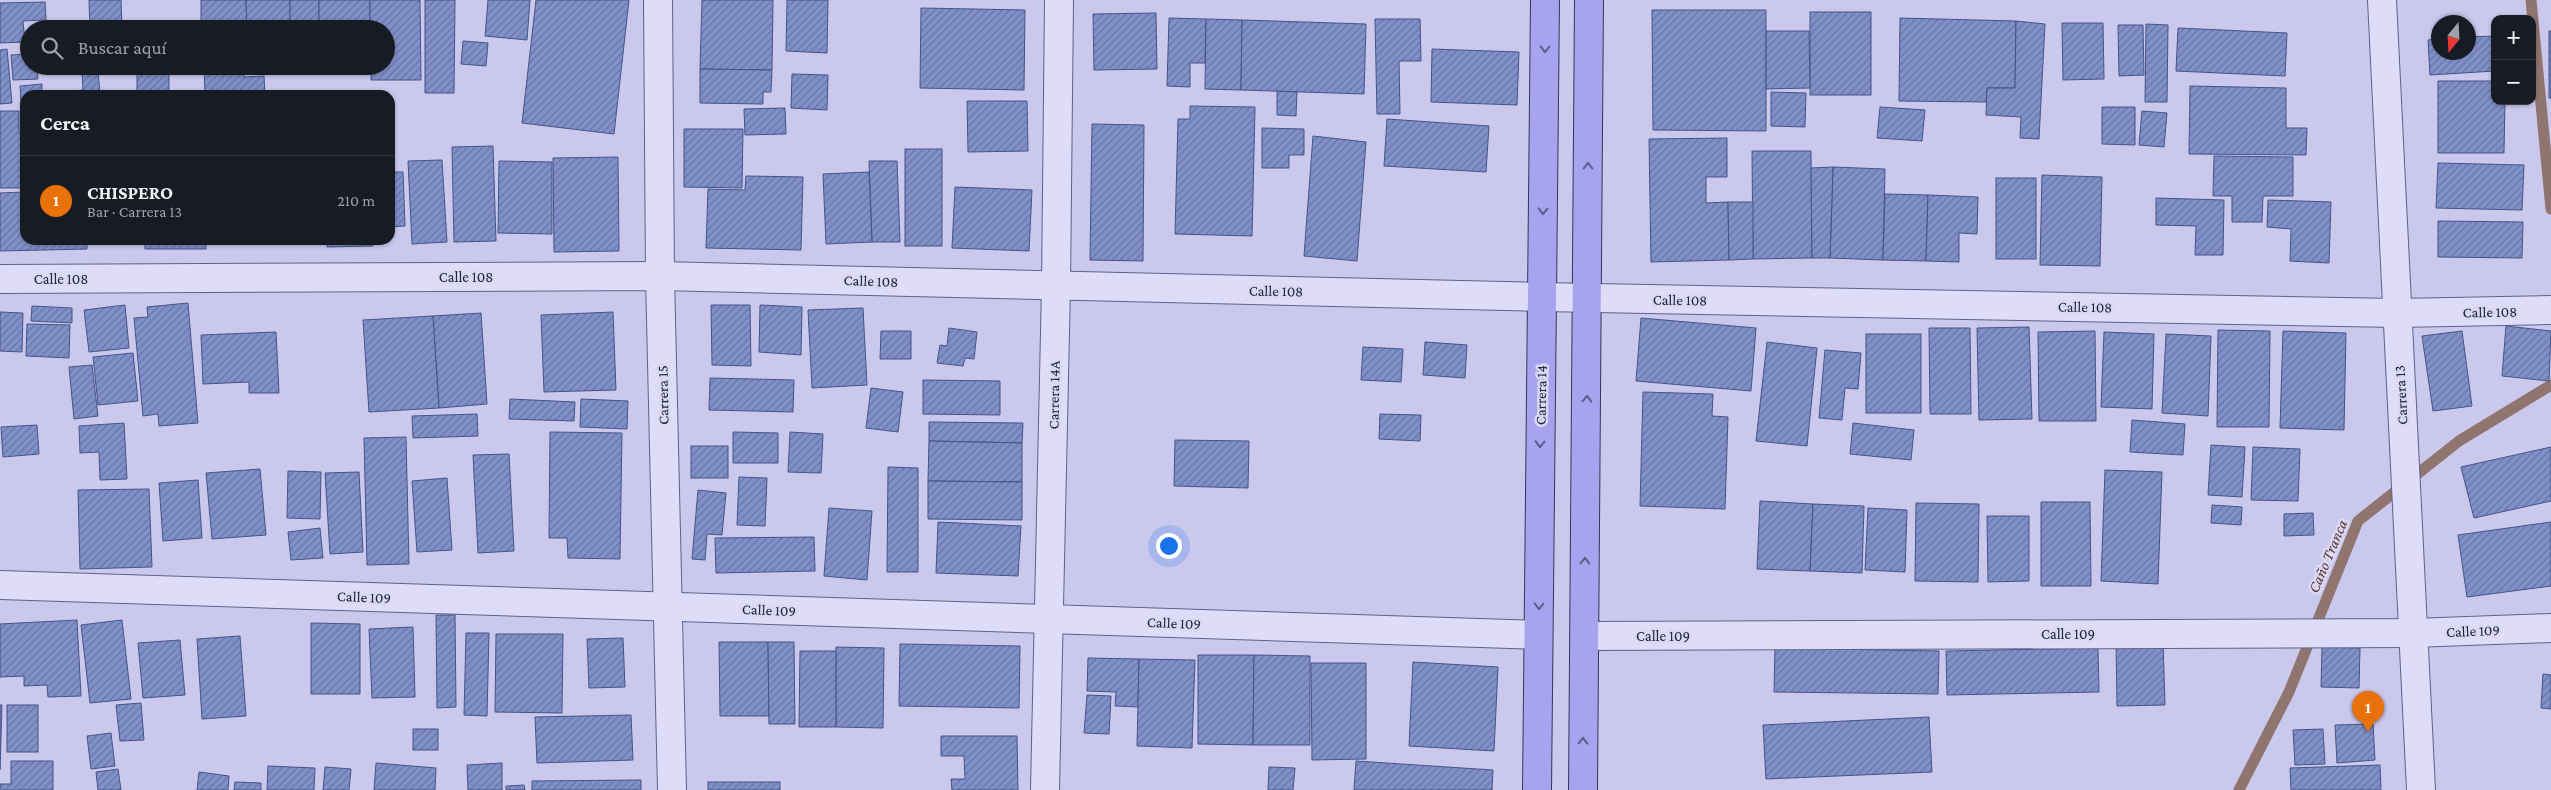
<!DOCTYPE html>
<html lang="es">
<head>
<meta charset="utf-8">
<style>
	:root { --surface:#171b24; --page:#242831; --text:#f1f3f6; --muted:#9ea1a6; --line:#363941; --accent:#1a73e8 }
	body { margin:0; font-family:"Crimson Pro",serif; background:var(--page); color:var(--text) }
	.controls { position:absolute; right:15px; top:15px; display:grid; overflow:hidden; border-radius:10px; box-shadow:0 1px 4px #0004 }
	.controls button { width:45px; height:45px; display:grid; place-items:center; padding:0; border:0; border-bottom:1px solid var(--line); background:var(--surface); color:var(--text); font:25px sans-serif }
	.compass { position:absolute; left:2431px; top:15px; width:45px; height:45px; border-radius:50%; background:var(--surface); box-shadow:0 1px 4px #0004; rotate:198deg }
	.you { position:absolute; left:1168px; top:545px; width:18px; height:18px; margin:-12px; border:4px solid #fff; border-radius:50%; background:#1a73e8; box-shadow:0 0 0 8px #1a73e833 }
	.badge { display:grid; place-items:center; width:32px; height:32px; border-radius:50%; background:var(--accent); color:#fff; font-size:16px; font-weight:700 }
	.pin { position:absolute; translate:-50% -41px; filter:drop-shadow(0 1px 2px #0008) }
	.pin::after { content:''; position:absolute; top:26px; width:18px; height:15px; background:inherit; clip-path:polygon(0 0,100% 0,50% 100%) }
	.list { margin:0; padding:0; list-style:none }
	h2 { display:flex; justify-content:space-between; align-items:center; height:65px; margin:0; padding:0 20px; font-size:21px }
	h2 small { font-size:16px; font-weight:400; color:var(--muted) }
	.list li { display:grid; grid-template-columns:32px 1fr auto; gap:15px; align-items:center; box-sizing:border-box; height:90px; padding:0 20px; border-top:1px solid var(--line) }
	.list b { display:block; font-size:19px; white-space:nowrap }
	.list p { margin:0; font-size:16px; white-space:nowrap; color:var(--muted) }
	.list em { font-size:16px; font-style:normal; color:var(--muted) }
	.icon { flex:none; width:28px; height:28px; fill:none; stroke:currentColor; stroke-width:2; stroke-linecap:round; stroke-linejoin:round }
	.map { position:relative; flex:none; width:2551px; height:790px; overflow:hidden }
	.search { position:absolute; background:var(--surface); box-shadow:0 1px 4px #0004; left:20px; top:20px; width:375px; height:55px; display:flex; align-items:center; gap:12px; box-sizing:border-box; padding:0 18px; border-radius:28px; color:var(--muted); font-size:19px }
	.panel { position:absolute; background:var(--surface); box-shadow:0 1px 4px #0004; left:20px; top:90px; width:375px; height:155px; border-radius:15px }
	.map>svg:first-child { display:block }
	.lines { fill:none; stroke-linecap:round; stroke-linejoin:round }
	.stream { stroke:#907470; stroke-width:11 }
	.building { fill:url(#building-hatch); stroke:#455487 }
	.street-casing { stroke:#5e6288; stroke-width:30 }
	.primary-casing { stroke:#323857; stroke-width:30 }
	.street { stroke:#dedcf8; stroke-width:28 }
	.primary { stroke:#a7a3ee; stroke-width:28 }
	.oneway { stroke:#5d5d8b }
	.labels { text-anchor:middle; stroke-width:5; stroke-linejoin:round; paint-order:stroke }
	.street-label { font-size:15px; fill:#21243a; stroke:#dad8f5 }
	.water-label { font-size:16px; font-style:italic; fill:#593d31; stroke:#dad8f5 }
</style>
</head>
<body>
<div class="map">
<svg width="2551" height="790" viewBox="0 0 2551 790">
	<defs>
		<pattern id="building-hatch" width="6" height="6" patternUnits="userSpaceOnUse" patternTransform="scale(1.25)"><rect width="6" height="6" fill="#8090c9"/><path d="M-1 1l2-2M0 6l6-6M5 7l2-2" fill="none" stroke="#6875a4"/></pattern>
	</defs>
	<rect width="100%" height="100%" fill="#cbc8ed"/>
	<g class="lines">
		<g class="stream">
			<path d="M2531,0l20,209"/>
			<path d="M2239,790l50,-98 69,-171 101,-80 92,-56"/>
		</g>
	</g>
	<g class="building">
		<path d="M89,0h32l1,29h-32z"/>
		<path d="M201,0h45l1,29h-46z"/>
		<path d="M246,0h44v29h-43z"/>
		<rect x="290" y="0" width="29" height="29"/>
		<rect x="319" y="0" width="51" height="29"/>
		<path d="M370,0h50l1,80h-50v-14h15v-37h-16z"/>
		<path d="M425,0h30l-1,93h-29z"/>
		<path d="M488,0h42l-3,40 -42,-4z"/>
		<path d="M536,0h93l-15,134 -92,-11z"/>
		<path d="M702,0h71l-1,70 -72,-1z"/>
		<path d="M787,0h41l-1,53 -41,-2z"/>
		<path d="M45,2l1,18 -23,1 2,21 -25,1v-40z"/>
		<path d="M921,8l104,2 -1,80 -104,-2z"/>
		<path d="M1652,10h114v121l-113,-1z"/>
		<rect x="1810" y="12" width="61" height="83"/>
		<path d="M1156,13l1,56 -63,1 -1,-56z"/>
		<path d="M1169,18l37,1 -1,44h-15v24l-23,-1z"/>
		<path d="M1900,18l116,3 -1,67h-28l-1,14 -87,-1z"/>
		<path d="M1206,19l36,1 -1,70 -36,-1z"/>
		<path d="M1375,19h45l1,42h-22l1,53h-23z"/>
		<path d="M1242,20l124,4 -2,70 -123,-4z"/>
		<path d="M2016,21l29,3 -6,115 -19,-1 1,-21 -35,-2 1,-27h28z"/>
		<path d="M2062,23h41l1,56 -41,1z"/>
		<path d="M2146,24l22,1 -1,77h-22z"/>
		<path d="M2118,25h25l1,50 -25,1z"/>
		<path d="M2178,28l109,5 -2,43 -109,-5z"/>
		<path d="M1766,31h43l1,57 -44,1z"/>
		<rect x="2549" y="31" width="2" height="67"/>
		<path d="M2495,36v35l-65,4 -2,-35 10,-1v13h30v-15z"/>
		<path d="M463,41l25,2 -2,23 -25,-2z"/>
		<path d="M7,49l5,54 -12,1v-54z"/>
		<path d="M1432,49l87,3 -2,53 -86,-3z"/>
		<path d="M29,54v12h8l1,13 -25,1 -2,-25z"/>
		<rect x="137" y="66" width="32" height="29"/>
		<path d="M204,66h39l1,11 20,-1 1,19h-60z"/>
		<path d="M247,66h43v7l-43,1z"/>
		<rect x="290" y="66" width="29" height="7"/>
		<path d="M319,66h35v8l-35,-1z"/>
		<path d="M700,69l72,1 -1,22h-8v12l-63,-1z"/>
		<path d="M98,70l2,25h-50v-2l33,-3 -1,-19z"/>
		<path d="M792,74l36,1 -1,35 -36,-2z"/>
		<path d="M2438,81h57v20h10l-1,52h-66z"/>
		<path d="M42,84v11h-17v9h-4l-1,-18z"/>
		<path d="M2190,86l96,2v40h21l-1,27 -117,-1z"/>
		<path d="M1277,91l20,1 -1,24 -19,-1z"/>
		<path d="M1771,92l35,1 -1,34 -34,-1z"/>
		<path d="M967,101h60l1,50 -60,1z"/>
		<path d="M1190,106l65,1 -3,129 -77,-2 3,-115h12z"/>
		<path d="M1880,107l45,3 -3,31 -45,-3z"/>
		<path d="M2102,107h33v38l-33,-1z"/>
		<path d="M785,108l1,26 -41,1 -1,-26z"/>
		<rect x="22" y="110" width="3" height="17"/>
		<path d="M0,111h19v22h6v55h-25z"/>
		<path d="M2142,111l25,2 -3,34 -25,-2z"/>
		<path d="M1387,119l102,7 -3,46 -102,-6z"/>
		<path d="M1092,124l52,1 -1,136 -53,-1z"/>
		<path d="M1262,128l42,1v26h-15v13h-27z"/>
		<path d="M684,129h59l-1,59 -58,-1z"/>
		<path d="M1313,136l53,6 -9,119 -53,-5z"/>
		<path d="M1727,138v39h-21v26l22,-1 1,58 -78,2 -2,-123z"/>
		<path d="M493,146l3,95 -42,1 -2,-95z"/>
		<rect x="905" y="149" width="37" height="97"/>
		<path d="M1752,151h59l1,107 -59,1z"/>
		<path d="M2214,156l79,1v39h-30l-1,26h-30v-26h-19z"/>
		<path d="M618,157l1,94 -65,1 -1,-94z"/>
		<path d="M442,160l5,82 -35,2 -4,-83z"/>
		<path d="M499,161l53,1v72l-54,-1z"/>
		<path d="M869,161h28l3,81h-28z"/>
		<path d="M2438,163l86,2 -2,45 -86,-2z"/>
		<path d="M1833,167l52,2 -2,91 -53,-2z"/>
		<path d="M1833,167l-3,91h-18l-1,-90z"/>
		<path d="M390,172h13l2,54 -15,1z"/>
		<path d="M869,172l3,70 -46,2 -3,-70z"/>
		<path d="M2042,175l60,2 -2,89 -60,-1z"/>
		<path d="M746,176l57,1 -2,73 -95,-2 2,-59 37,1z"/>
		<rect x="1996" y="178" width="40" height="81"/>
		<path d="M955,187l77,3 -3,61 -77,-3z"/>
		<path d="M25,192v48h62v9l-87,2v-58z"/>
		<path d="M1885,194l43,1 -2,66 -43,-1z"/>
		<path d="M1928,195l50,2 -1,37 -18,-1v29l-33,-1z"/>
		<path d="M2156,198l68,2 -1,55h-28l1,-29 -40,-1z"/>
		<path d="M2268,200l63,2 -2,61 -39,-2 1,-32 -24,-2z"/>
		<path d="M1728,202h25v57l-24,1z"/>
		<path d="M2438,221l85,1 -1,36 -84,-1z"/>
		<rect x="145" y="240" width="61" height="9"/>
		<path d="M327,240h46v6l-46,1z"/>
		<path d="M188,303l10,120 -39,3 -1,-12 -15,2 -9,-98 14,-1 -1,-10z"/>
		<path d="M125,305l4,43 -40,4 -5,-42z"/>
		<path d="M711,305h39l1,61 -39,-1z"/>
		<path d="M760,305l42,2 -1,48 -42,-3z"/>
		<path d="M32,306l40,2v15l-41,-2z"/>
		<path d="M863,308l4,77 -55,3 -4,-78z"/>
		<path d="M0,312l23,1 -1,39 -22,-1z"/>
		<path d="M613,312l3,78 -72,2 -3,-77z"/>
		<path d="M481,313l6,91 -48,4 -6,-92z"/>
		<path d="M433,316l6,92 -70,4 -6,-92z"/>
		<path d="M1641,318l115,10 -5,63 -115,-10z"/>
		<path d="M27,324l43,1 -1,33 -43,-2z"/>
		<path d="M2506,326l45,5 -2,50 -47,-5z"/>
		<path d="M2029,327l3,92 -53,1 -2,-92z"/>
		<path d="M949,328l28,4 -3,27 -9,-1 -2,8 -26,-3 3,-18 7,1z"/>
		<path d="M1929,328h41l1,86h-41z"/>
		<path d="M2218,330l52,1 -1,96h-52z"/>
		<path d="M881,331h30v28h-31z"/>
		<path d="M2095,331l1,90h-57l-1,-89z"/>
		<path d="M2283,331l63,2 -2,97 -64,-2z"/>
		<path d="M2462,331l10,75 -39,5 -11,-75z"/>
		<path d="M276,332l3,61h-30v-11l-46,2 -2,-49z"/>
		<path d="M2104,332l50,2 -2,75 -51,-2z"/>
		<rect x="1866" y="334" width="55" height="79"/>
		<path d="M2166,334l45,2 -3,80 -46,-3z"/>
		<path d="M1425,342l42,3 -2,33 -42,-3z"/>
		<path d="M1767,342l50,6 -10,98 -51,-5z"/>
		<path d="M1363,347l40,2 -2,33 -40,-2z"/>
		<path d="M1825,350l36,3 -3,36 -13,-1 -3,32 -23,-2z"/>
		<path d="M133,353l5,48 -40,4 -5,-48z"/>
		<path d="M92,365l6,51 -24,3 -5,-52z"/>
		<path d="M710,378l84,2 -1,32 -84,-2z"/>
		<path d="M923,380l77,1v34l-77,-1z"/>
		<path d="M871,388l32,4 -5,40 -32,-4z"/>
		<path d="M1643,392l70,2 -1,22 16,1 -3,92 -85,-3z"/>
		<path d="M510,399l65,3 -1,19 -65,-2z"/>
		<path d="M581,399l47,2 -1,28 -47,-2z"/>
		<path d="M477,414l1,22 -65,2 -1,-22z"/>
		<path d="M1380,414l41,1 -1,26 -41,-2z"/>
		<path d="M2132,420l53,4 -2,31 -53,-3z"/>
		<path d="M929,422l94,1 -1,20 -93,-2z"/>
		<path d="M124,423l3,56 -27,1 -1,-28 -19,1 -1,-27z"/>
		<path d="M1853,423l61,7 -3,30 -61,-6z"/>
		<path d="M37,425l2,29 -36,3 -2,-30z"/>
		<path d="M550,432l72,1 -2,126 -52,-1 -1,-20h-18z"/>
		<path d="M733,432l45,1v30h-45z"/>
		<path d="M790,432l33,2 -2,39 -33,-1z"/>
		<path d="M406,437l3,127 -42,1 -3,-127z"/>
		<path d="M1175,440l74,1 -1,47 -74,-2z"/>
		<path d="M929,441l93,2v39l-94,-1z"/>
		<path d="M2211,445l34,2 -3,50 -34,-2z"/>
		<rect x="691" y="446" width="37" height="32"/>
		<path d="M2253,447l47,2 -2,52 -47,-1z"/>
		<path d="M2551,447v54l-77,17 -13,-51z"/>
		<path d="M509,454l5,97 -36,2 -5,-98z"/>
		<path d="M888,467l30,1v104h-31z"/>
		<path d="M260,469l6,66 -54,4 -6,-66z"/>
		<path d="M2105,470l57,2 -4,112 -57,-3z"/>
		<path d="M288,471l33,1 -1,47 -33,-1z"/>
		<path d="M359,472l4,80 -33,2 -5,-81z"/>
		<path d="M739,477l28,1 -2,48 -28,-1z"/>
		<path d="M447,478l5,72 -35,2 -5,-71z"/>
		<path d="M198,480l4,58 -39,3 -4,-58z"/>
		<path d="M928,481l94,1v38l-94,-1z"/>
		<path d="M149,489l3,78 -72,2 -2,-79z"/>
		<path d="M698,490l28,3 -4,42 -15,-1 -2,26 -13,-1z"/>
		<path d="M1760,501l53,3 -3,67 -53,-2z"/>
		<path d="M2041,502h49l1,84h-50z"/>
		<path d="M1916,503l63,1 -1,78 -63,-1z"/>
		<path d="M1813,504l51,2 -2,67 -52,-2z"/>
		<path d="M2212,505l30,2 -1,18 -30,-2z"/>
		<path d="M829,508l43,3 -5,69 -43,-4z"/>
		<path d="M1868,508l39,2 -2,62 -40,-2z"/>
		<path d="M2313,513l1,22 -30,1v-22z"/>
		<path d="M1987,516h42v65l-41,1z"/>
		<path d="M938,522l83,4 -3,50 -82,-3z"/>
		<path d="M2551,522v64l-84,11 -9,-62z"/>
		<path d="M320,528l3,30 -32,2 -3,-28z"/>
		<path d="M814,537l1,34 -99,2 -1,-35z"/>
		<path d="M436,615h19l1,92 -19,1z"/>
		<path d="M77,620l4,76 -33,1 -1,-12 -23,1v-10l-24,1v-53z"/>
		<path d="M122,620l9,79 -41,4 -9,-78z"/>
		<path d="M311,623l49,1v70h-49z"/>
		<path d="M413,627l2,70 -43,1 -3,-69z"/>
		<path d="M466,633h23l-2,83 -23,-1z"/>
		<path d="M496,634h67l-1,79 -67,-1z"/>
		<path d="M240,636l6,80 -44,3 -5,-80z"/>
		<path d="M623,638l2,49 -36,1 -2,-49z"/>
		<path d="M180,640l5,55 -42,3 -5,-55z"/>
		<path d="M2163,641l2,64 -48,1 -1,-64z"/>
		<path d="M719,642h49l1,74h-49z"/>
		<path d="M768,642h26l1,82h-26z"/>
		<path d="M900,644l120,2 -1,62 -120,-2z"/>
		<path d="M836,647l48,1 -1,80 -47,-1z"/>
		<path d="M2322,647l38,1 -1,40 -38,-1z"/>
		<path d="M1775,648l164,3 -1,43 -164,-2z"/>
		<path d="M2098,648l1,44 -152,3 -1,-44z"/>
		<path d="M800,651h36v76h-37z"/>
		<path d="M1198,655h56l-1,90 -55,-1z"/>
		<path d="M1254,655l56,1v89h-57z"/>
		<path d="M1088,658l51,1 -1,48 -23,-1 1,-14 -29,-1z"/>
		<path d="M1139,659l56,1 -3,88 -55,-2z"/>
		<path d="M1413,662l85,5 -4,84 -85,-5z"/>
		<path d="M1311,663h55v96l-54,1z"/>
		<path d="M2543,674l8,1v34l-10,-1z"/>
		<path d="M1087,695l24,1 -2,38 -25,-1z"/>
		<path d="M141,703l3,37 -24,1 -4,-36z"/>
		<path d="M0,705h2l-2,65z"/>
		<rect x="7" y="705" width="31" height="47"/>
		<path d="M631,715l2,45 -96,3 -2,-46z"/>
		<path d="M1929,717l3,55 -166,7 -3,-54z"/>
		<path d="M2373,724l2,36 -38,3 -2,-38z"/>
		<rect x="413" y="729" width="25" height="21"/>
		<path d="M2323,729l2,35 -30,1 -2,-35z"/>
		<path d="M111,733l4,33 -24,3 -4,-33z"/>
		<path d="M941,736h76l1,54h-66l-1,-11h14l-1,-23h-23z"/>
		<path d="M11,761h42v29h-53v-6h11z"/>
		<path d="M1356,761l137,9 -1,20h-138z"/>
		<path d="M376,763l60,5 -1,22h-61z"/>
		<path d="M502,763v27h-34l-1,-25z"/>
		<path d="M2380,765l1,25h-90l-1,-22z"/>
		<path d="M268,766l47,2 -1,22h-47z"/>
		<path d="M325,767l26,2 -2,21h-26z"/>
		<path d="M1269,767l26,1 -2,22h-25z"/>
		<path d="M118,769l3,21h-23l-2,-18z"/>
		<path d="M199,772l30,4 -1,14h-31z"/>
		<path d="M641,780v10h-109v-9z"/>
		<path d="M235,782l26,1v7h-27z"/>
		<rect x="708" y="782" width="72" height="8"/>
		<path d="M524,785l1,5h-19v-4z"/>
	</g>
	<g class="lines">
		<g class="street-casing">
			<g id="street">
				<path d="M658,0l2,276 12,514"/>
				<path d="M2382,0l39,790"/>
				<path d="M0,279l660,-3 882,21 855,16 154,-3"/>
				<path d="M0,585l1538,50"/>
				<path d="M1585,636l828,-3 138,-5"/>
				<path d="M1045,790l11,-504 3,-286"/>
			</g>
		</g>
		<g class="primary-casing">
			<g id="primary">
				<path d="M1537,790l8,-790"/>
				<path d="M1583,790l6,-790"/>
			</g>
		</g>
		<use href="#street" class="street"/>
		<use href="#primary" class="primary"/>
	</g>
	<defs><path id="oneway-chevron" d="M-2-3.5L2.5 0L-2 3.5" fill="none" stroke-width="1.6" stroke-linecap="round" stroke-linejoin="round" transform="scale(1.25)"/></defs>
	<g class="oneway">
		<use href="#oneway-chevron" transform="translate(1545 49) rotate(91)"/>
		<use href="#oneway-chevron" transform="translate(1588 166) rotate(-90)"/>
		<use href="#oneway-chevron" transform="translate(1543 211) rotate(91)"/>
		<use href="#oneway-chevron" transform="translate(1587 399) rotate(-89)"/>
		<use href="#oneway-chevron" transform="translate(1540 444) rotate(91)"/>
		<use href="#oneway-chevron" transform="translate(1585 561) rotate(-89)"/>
		<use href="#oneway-chevron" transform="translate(1539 606) rotate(91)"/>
		<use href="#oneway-chevron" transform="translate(1583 741) rotate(-89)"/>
	</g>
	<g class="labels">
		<g class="street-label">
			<text x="466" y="282">Calle 108</text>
			<text x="61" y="284">Calle 108</text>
			<text transform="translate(871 281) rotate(2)" y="5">Calle 108</text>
			<text transform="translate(1276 291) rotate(1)" y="5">Calle 108</text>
			<text transform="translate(1680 300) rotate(1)" y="5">Calle 108</text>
			<text transform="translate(2085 307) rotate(1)" y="5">Calle 108</text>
			<text transform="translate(2490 312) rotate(-1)" y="5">Calle 108</text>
			<text transform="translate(663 395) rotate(-91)" y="5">Carrera 15</text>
			<text transform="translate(1054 395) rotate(-89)" y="5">Carrera 14A</text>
			<text transform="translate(1541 395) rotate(-89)" y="5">Carrera 14</text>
			<text transform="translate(2401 395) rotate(-93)" y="5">Carrera 13</text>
			<text transform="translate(364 597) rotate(2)" y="5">Calle 109</text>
			<text transform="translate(769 610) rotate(2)" y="5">Calle 109</text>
			<text transform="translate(1174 623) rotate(2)" y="5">Calle 109</text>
			<text transform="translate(2473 631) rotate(-2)" y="5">Calle 109</text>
			<text x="2068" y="639">Calle 109</text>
			<text x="1663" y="641">Calle 109</text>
		</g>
		<g class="water-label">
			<text transform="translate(2327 556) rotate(-67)" y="6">Caño Tranca</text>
		</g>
	</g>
</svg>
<div class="controls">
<button>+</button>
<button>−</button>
</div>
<svg class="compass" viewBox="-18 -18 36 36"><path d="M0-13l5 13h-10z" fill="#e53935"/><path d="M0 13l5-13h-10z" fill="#9ea1a6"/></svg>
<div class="you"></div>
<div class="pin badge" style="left:2368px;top:732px;background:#e8710a">1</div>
<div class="search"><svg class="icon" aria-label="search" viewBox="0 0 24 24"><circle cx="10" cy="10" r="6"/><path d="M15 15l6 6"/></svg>Buscar aquí</div>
<section class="panel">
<h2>Cerca<small></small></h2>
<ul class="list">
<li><span class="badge" style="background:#e8710a">1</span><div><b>CHISPERO</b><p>Bar · Carrera 13</p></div><em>210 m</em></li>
</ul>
</section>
</div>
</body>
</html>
